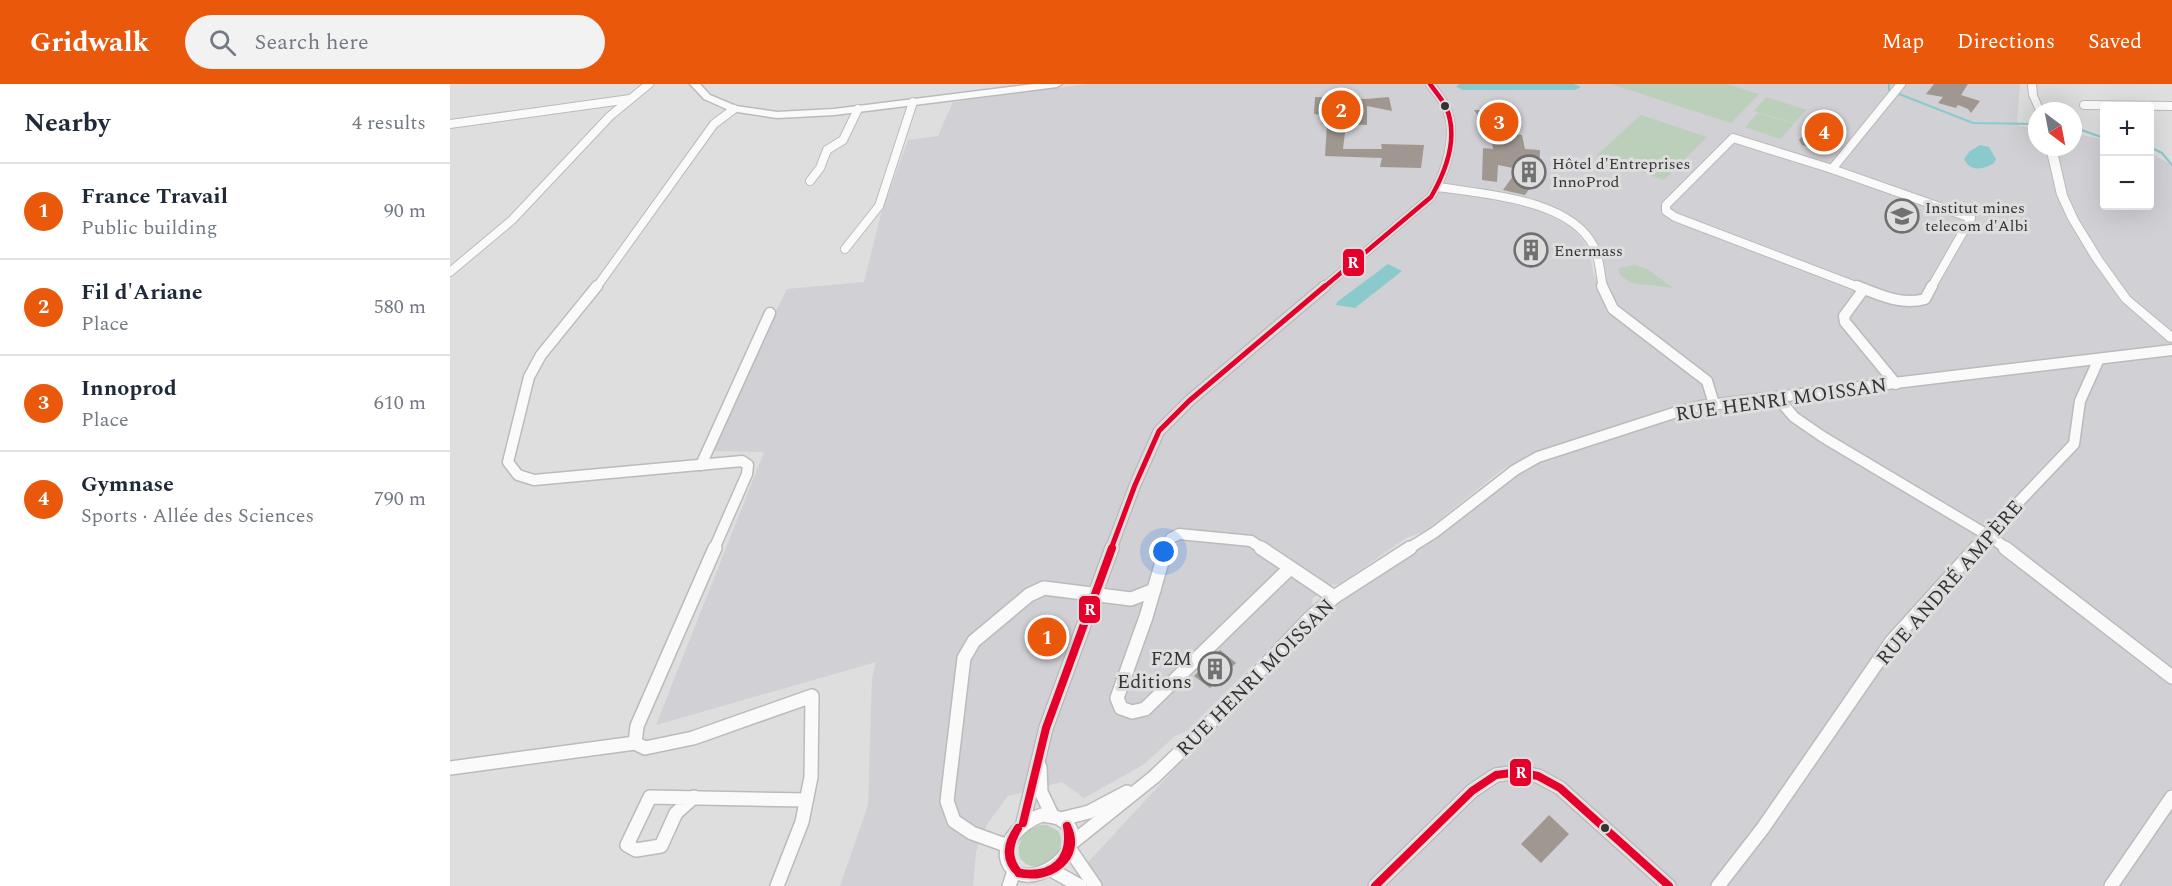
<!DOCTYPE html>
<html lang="en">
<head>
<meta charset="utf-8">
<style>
	:root { --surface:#fff; --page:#f2f2f3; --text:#1f2937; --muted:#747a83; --line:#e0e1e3; --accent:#ea580c }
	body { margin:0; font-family:Spectral,serif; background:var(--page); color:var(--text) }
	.controls { position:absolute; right:18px; top:18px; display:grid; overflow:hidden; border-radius:6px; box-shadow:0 6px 24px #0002 }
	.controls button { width:54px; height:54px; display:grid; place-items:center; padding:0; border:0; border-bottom:2px solid var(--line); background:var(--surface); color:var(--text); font:30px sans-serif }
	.compass { position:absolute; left:1578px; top:18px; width:54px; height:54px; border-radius:50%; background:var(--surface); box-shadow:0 6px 24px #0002; rotate:148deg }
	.you { position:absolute; left:714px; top:468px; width:21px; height:21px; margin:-15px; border:4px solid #fff; border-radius:50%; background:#1a73e8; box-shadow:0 0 0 9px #1a73e833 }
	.badge { display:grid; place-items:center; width:39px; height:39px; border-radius:50%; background:var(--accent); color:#fff; font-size:20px; font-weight:700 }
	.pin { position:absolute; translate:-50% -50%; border:3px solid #fff; box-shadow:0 2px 6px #0006 }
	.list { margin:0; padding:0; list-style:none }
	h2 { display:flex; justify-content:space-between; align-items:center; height:78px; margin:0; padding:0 24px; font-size:26px }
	h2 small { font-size:20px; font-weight:400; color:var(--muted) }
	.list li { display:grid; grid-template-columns:39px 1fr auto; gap:18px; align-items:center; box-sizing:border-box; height:96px; padding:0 24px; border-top:2px solid var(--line) }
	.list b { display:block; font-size:22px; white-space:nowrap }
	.list p { margin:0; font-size:20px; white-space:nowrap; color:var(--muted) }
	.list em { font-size:20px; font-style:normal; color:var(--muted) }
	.icon { flex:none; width:33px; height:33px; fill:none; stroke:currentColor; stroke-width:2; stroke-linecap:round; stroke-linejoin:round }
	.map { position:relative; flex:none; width:1722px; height:802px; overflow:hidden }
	header { display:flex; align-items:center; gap:36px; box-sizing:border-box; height:84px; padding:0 30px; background:var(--accent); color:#fff }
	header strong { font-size:28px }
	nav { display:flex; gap:33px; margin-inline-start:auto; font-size:21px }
	.search { width:420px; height:54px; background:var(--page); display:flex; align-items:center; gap:15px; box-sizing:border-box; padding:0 21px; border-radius:33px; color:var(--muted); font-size:22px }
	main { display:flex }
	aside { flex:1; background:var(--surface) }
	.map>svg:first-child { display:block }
	.built { fill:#d0d0d5; fill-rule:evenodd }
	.green { fill:#bccfbb }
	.water { fill:#8bcacc }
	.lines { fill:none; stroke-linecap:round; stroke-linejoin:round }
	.stream { stroke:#8bcacc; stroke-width:2 }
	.building { fill:#a09890 }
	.minor-far2-casing { stroke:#bbbbbc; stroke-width:10 }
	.minor-far1-casing { stroke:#bbbbbc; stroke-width:13 }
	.minor-casing { stroke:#bbbbbc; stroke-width:16 }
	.tertiary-casing { stroke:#bbbbbc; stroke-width:2 }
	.secondary-casing { stroke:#bbbbbc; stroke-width:3 }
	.minor-far2 { stroke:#fafafa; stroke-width:8 }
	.minor-far1 { stroke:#fafafa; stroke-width:10 }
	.minor { stroke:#fafafa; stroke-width:13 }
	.tertiary { fill:#fafafa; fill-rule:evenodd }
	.secondary { fill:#fafafa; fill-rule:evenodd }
	.bus-1-far2-casing { stroke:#dededf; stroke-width:8 }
	.bus-1-far1-casing { stroke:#dededf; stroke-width:10 }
	.bus-1-casing { stroke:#dededf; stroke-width:12 }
	.bus-1-far2 { stroke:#e4002b; stroke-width:4.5 }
	.bus-1-far1 { stroke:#e4002b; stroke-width:5 }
	.bus-1 { stroke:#e4002b; stroke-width:8 }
	.bus-dot { fill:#343435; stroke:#dededf; stroke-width:2 }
	.labels { text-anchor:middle; stroke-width:6; stroke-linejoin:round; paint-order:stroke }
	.far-poi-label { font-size:16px; fill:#343435; stroke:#dededf; text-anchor:start }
	.street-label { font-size:20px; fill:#343435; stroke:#dededf }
	.poi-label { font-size:20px; fill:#343435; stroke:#dededf; text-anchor:end }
	.line-badge { stroke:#dededf; stroke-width:2 }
	.badge-label { font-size:16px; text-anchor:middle; font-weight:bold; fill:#fff }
</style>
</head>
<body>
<header>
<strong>Gridwalk</strong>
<div class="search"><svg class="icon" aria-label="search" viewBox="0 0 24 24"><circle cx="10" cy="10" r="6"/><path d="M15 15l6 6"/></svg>Search here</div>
<nav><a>Map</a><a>Directions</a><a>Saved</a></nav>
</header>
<main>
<aside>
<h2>Nearby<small>4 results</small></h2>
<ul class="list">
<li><span class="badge">1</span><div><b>France Travail</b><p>Public building</p></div><em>90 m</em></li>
<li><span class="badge">2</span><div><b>Fil d'Ariane</b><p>Place</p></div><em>580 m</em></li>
<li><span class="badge">3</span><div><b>Innoprod</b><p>Place</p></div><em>610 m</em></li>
<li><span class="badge">4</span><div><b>Gymnase</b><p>Sports · Allée des Sciences</p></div><em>790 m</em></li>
</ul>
</aside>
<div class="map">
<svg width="1722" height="802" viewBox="0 0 1722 802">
	<rect width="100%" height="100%" fill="#dededf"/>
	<path class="built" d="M637,0h933l-3,37 2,5 18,2v19h36v-14l31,7v66h46v-53l22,12v721h-1106l251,-271 210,-157 -24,11 -78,62 -19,7 -66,46 -11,1 -17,14 1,6 -126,126 -12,5 -32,29 -59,33 -22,-16 -54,14 -21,28 -11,28 -3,34h-133l28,-81 4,-127 4,-16 -220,63 108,-273 -51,-1 28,-71 46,-91 77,-7 17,-68 27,-74 30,-4 15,-34zM1091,127l34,11 19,18 4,7 -3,33 -6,-29 -7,-12 -10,-11z"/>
	<g class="green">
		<path d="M1161,0h116l32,10 -28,29z"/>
		<path d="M1316,13l41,13 -13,13 -40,-12z"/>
		<path d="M1308,29l36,11 -14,15 -35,-12z"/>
		<path d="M1191,31l66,22 -43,43 -68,-24z"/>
		<path d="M1185,181l12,4 26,19 -42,-5 -11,-8 -1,-7z"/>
		<path d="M590,741h7l11,6c13,23 -20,50 -38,27 -5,-16 5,-28 20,-33z"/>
	</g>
	<g class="water">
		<path d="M1009,0h115l7,3 -6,3h-112l-7,-3z"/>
		<path d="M1530,61l9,2 7,12 -2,4c-11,7 -24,9 -30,-4l6,-8z"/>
		<path d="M938,180l14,7 -47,37 -19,-3 1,-3z"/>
	</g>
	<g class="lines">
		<g class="stream">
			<path d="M1439,0v6l84,33 64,1"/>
			<path d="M1623,43l31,11"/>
			<path d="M1700,63l12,6 10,12"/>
		</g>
	</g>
	<g class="building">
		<path d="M1484,0h34l-7,11 19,6 -9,12 -3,-4 -10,-4 -2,3 -18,-5 5,-6 -17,-3z"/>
		<path d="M865,13l51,2 23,-2 3,14 -25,-5v19l-21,-1 -3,25h39l-1,-5 43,1 -3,23 -41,-1 2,-9 -57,-2 2,-32h-5v-9l-8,-1z"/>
		<path d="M1036,22l24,1 6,27 6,1 3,14 15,1 -1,24 -14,21 -22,-5 15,-21 -20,-4 -1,17 -15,-2 1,-32 10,1 -4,-26 -7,-1 -8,-12h12z"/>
		<path d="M1377,32l13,4 3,9 -3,9 -7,6 -18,5 -13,-4 -3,-5 20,-22z"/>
		<path d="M1078,157l6,5 12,9 -12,4 -18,-13z"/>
		<path d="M770,566l16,13 -26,25 -16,-12z"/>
		<path d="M1099,731l20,19 -28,29 -20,-19z"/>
	</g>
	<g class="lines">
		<g class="minor-far2-casing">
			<g id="minor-far2">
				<path d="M1634,21l88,1"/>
				<path d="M0,40l180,-25"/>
				<path d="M1382,85l69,-85"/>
				<path d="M360,97l10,-13 7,-18 16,-10 15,-31"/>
				<path d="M988,103c46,7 133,12 156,60 6,12 6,27 9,41"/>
				<path d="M395,165l34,-43 34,-104"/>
				<path d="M0,188l62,-52 98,-104 39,-32"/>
				<path d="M146,204l118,-164 20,-15"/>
				<path d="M873,204l108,-91c15,-24 27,-62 15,-90 -4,-8 -11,-16 -16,-23"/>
				<path d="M1411,204l-186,-71 -9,-6v-6l67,-67 99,31 139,49 -40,70"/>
			</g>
		</g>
		<g class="minor-far1-casing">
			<g id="minor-far1">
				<path d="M147,202l-56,69 -12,22 -21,85 10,13 16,5 208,-19 6,4 -1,9 -33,75"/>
				<path d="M1152,202l11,23 94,72 7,23"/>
				<path d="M1407,202l7,3"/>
				<path d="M1414,205c21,8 39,16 61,10l7,-13"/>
				<path d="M1414,205l-20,27 1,6 51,62"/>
				<path d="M1327,313l17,20 29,20 171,102 13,10"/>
				<path d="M251,381l69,-152"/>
				<path d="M661,465l24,-64 24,-54 30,-30 136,-115"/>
				<path d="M715,465l6,-11 8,-4 72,7 12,8"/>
				<path d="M958,465l27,-17 80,-62 23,-13 142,-46 21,-5 471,-56"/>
				<path d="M1524,465l100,-105 6,-43 18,-40"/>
			</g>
		</g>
		<g class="minor-casing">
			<g id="minor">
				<path d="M265,464l-78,178 -2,17 10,5 48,-10 119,-42 -1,81 -9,45 -25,64"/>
				<path d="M716,464l-20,69 -29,81 4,10 11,4 13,-3 145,-141"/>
				<path d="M811,464l73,49"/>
				<path d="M1555,464l167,129"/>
				<path d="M590,683l1,25 11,23"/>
				<path d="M0,684l185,-25"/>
				<path d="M244,713l-18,16 -15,33 -25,4 -9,-5 23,-48 156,3"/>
				<path d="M592,731c5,1 13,1 18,4 35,19 -14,67 -43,54 -27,-20 3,-51 25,-58z"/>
				<path d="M611,735l28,-7 38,-20"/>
				<path d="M573,739l23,-95 66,-180"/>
				<path d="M623,758l81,-65 54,-52 101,-106 25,-22 76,-49"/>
				<path d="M558,762l-36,-13 -18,-12 -7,-20 17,-143 10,-17 55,-46 15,-7 87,11 23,-9"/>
				<path d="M621,767l24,35"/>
				<path d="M605,788l25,14"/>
				<path d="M559,802l5,-15"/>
				<path d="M925,802l97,-95 24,-16 23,-3 19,4 22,12 109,98"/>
				<path d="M1268,802l45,-58 129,-187 84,-93"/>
				<path d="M1661,802l61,-89"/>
			</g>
		</g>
		<g class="tertiary-casing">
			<g id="tertiary">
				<path d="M1578,0h8l1,11 7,16h-7v2l-1,-2 -7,-16z"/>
				<path d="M1596,63h10l11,48 11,24 24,39 28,39 42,35v10l-4,-1 -46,-40 -30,-42 -24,-40 -11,-24z"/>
			</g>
		</g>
		<g class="secondary-casing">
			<path id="secondary" d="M240,0h10l10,11 26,11 41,6 57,-3 200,-25h28l-5,3 -223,28 -57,3 -46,-7 -27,-12z"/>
		</g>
		<use href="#minor-far2" class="minor-far2"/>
		<use href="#minor-far1" class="minor-far1"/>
		<use href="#minor" class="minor"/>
		<use href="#tertiary" class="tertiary"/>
		<use href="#secondary" class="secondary"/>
		<g class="bus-1-far2-casing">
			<path id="bus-1-far2" d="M873,204l108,-91c15,-26 28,-60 15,-90 -4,-8 -11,-16 -16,-23"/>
		</g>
		<g class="bus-1-far1-casing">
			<path id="bus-1-far1" d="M661,465l24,-64 24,-54 30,-30 136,-115"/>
		</g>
		<g class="bus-1-casing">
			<g id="bus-1">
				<path d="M573,739l23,-95 66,-180"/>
				<path d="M568,744c-9,16 -12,30 1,45"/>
				<path d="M568,744c-11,15 -14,32 1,45"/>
				<path d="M569,789c34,5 54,-13 48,-47"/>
				<path d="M569,789c30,8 64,-15 48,-47"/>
				<path d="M925,802l97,-95 24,-16 23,-3 19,4 22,12 109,98"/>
			</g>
		</g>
		<use href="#bus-1-far2" class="bus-1-far2"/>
		<use href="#bus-1-far1" class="bus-1-far1"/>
		<use href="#bus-1" class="bus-1"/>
	</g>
	<defs>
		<g id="building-ring" transform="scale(1.725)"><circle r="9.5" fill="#dededf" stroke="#707070" stroke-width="1.5"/><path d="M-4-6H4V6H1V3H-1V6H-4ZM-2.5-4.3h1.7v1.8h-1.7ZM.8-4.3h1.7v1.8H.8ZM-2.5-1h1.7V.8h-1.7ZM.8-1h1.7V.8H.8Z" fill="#707070"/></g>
		<g id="university-ring" transform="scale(1.725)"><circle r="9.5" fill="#dededf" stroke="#707070" stroke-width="1.5"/><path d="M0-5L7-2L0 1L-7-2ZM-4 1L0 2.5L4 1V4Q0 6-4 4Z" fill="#707070"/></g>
	</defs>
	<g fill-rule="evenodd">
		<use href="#building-ring" x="1079" y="88"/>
		<use href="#university-ring" x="1452" y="132"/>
		<use href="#building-ring" x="1081" y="166"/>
		<use href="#building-ring" x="765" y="585"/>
	</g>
	<g class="bus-dot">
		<circle cx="995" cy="22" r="5"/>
		<circle cx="1155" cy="744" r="5"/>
	</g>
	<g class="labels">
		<g class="far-poi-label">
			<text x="1102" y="85">Hôtel d'Entreprises<tspan x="1102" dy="18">InnoProd</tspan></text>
			<text x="1475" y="129">Institut mines<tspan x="1475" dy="18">telecom d'Albi</tspan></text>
			<text x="1104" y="172">Enermass</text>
		</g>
		<g class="street-label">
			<text transform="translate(1331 315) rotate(-8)" y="7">RUE HENRI MOISSAN</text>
			<text transform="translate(1499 498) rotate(-49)" y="7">RUE ANDRÉ AMPÈRE</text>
			<text transform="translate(805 593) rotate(-45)" y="7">RUE HENRI MOISSAN</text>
		</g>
		<g class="poi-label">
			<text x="742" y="581">F2M<tspan x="742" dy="23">Editions</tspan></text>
		</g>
	</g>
	<g class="line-badge">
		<rect x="892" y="164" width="23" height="29" rx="6" fill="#e4002b"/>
		<rect x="628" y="511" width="23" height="29" rx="6" fill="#e4002b"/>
		<rect x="1059" y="674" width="23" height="29" rx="6" fill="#e4002b"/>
	</g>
	<g class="badge-label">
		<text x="903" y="184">R</text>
		<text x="640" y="531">R</text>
		<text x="1071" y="694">R</text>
	</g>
</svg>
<div class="controls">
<button>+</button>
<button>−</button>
</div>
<svg class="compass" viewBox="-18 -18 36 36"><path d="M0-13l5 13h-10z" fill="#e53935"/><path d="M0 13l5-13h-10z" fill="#747a83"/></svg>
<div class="you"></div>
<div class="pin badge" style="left:597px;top:553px">1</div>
<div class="pin badge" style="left:891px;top:26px">2</div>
<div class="pin badge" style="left:1049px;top:38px">3</div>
<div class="pin badge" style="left:1374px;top:48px">4</div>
</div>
</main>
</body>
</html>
